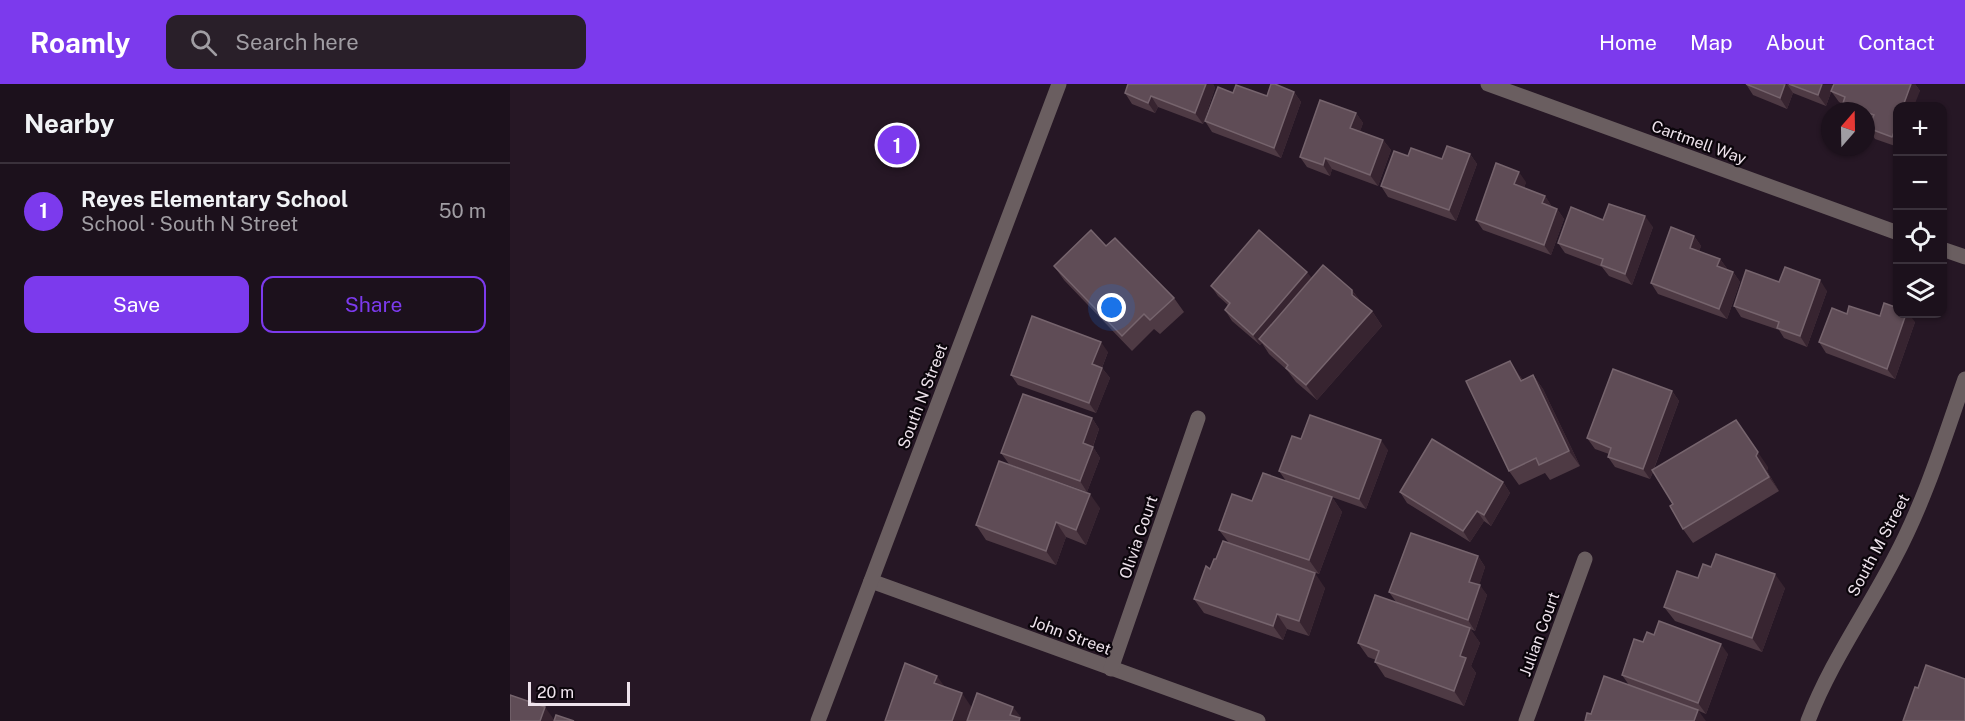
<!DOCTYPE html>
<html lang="en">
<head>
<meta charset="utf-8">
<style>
	:root { --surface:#1c111c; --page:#291f29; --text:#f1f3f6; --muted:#a09da3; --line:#3a313b; --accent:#7c3aed }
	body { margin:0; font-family:"Public Sans",sans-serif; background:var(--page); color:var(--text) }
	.controls { position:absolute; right:18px; top:18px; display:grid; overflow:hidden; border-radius:12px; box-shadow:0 2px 4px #0004 }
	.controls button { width:54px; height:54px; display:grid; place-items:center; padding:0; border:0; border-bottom:2px solid var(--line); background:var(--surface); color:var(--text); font:30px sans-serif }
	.compass { position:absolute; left:1311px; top:18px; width:54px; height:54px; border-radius:50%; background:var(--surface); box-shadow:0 2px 4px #0004; rotate:20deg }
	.scale { position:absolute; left:18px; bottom:15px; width:102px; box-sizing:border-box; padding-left:6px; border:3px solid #eee3ec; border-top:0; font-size:16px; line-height:21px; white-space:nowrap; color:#eee3ec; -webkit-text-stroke:4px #0b050b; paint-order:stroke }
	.you { position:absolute; left:602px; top:224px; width:21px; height:21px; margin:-15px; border:4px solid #fff; border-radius:50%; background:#1a73e8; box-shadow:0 0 0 9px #1a73e833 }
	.badge { display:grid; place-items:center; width:39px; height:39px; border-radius:50%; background:var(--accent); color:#fff; font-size:20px; font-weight:700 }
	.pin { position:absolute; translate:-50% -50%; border:3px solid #fff; box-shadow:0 2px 6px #0006 }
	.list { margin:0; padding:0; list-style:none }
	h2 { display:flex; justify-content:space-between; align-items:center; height:78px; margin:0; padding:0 24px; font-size:26px }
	h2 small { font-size:20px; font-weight:400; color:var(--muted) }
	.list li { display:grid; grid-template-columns:39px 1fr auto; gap:18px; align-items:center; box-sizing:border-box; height:96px; padding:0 24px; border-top:2px solid var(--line) }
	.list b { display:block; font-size:22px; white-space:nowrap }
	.list p { margin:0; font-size:20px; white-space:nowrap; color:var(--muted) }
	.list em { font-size:20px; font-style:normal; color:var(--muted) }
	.actions { display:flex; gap:12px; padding:18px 24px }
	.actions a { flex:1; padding:14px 0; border:2px solid var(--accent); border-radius:12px; text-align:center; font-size:21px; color:var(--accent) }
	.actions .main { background:var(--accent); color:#fff }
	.icon { flex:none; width:33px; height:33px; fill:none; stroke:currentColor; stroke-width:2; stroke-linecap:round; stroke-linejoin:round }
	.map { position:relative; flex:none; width:1455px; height:637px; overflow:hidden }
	header { display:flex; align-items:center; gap:36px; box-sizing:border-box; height:84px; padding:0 30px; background:var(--accent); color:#fff }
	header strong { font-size:28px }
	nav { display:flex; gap:33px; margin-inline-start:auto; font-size:21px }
	.search { width:420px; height:54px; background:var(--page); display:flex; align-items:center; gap:15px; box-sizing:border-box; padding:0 21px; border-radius:12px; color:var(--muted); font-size:22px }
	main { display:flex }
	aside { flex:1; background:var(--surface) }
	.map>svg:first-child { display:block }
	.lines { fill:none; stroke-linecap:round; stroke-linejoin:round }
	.minor { stroke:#6a5e60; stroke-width:15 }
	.wall { fill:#4e3a44 }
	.shaded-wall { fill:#372430 }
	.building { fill:#5f4c56; stroke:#76646d; stroke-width:1.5 }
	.labels { text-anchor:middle; stroke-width:4.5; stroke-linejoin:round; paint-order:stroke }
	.street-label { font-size:16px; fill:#eee3ec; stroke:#0b050b }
</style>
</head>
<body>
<header>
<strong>Roamly</strong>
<div class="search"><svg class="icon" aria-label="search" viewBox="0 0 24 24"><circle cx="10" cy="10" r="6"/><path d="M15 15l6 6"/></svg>Search here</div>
<nav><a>Home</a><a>Map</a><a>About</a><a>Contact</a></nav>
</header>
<main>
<aside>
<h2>Nearby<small></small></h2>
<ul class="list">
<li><span class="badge">1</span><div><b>Reyes Elementary School</b><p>School · South N Street</p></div><em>50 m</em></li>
</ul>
<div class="actions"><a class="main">Save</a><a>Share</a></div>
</aside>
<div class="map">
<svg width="1455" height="637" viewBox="0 0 1455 637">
	<rect width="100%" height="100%" fill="#261725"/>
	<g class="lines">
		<g class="minor">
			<path d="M978,0l410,149"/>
			<path d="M1432,165l23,8"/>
			<path d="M361,497l387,140"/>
			<path d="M601,585l87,-251"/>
			<path d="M308,637l241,-637"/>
			<path d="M1016,637l59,-162"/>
			<path d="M1298,637c22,-58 58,-108 86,-162 31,-58 50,-120 71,-180"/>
		</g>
	</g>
	<g class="wall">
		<path d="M618,0h85l2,4 -12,36 -45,-17 -3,6 -23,-9 -7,-11z"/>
		<path d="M1236,0h88l-8,22 -33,-13 -6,16 -34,-14z"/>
		<path d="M1324,0h81l5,7 -22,15v41l-23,-8 -7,-11 3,-7 -5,-1v-9h-18l-5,-7 -4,-2 -8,-11z"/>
		<path d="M784,8l7,10 -20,56 -69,-26 -7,-11 28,-28 34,3z"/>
		<path d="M846,29l7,10 -3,8 23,9 8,10 -13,36 -46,-17 -2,7 -23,-9 -7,-10z"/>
		<path d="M960,70l7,10 -21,57 -68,-24 -7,-11 27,-30 34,3z"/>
		<path d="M1016,98l-2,6 21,8 7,11 5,2 7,10 -13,36 -68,-25 -7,-10z"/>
		<path d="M1093,136l50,7 -21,58 -23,-9 -7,-9 -37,-14 -7,-10z"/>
		<path d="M1184,152l7,10 -2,5 21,8 8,11 5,2 7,10 -13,37 -69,-25 -7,-11z"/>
		<path d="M596,162l68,52 10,14 -24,22 -6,-5 -22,22 -68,-71 -10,-14z"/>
		<path d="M802,194l40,12 9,12 11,9 10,15 -65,74 -21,-18 -9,-12 -18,-16 -7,-11 -2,2 -28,-24 -7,-11 3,-5 -10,-9 -7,-10z"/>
		<path d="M1269,198l48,9 -20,56 -23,-9 -5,-8 -38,-13 -7,-11z"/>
		<path d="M1337,230l33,2 35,6 -20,57 -69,-26 -7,-11z"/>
		<path d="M598,268l-6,16 8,10 -14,35 -78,-28 -7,-10z"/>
		<path d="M1023,291l10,14 37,77 -30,14 -5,-7 -26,12 -10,-14 11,-95 3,4z"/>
		<path d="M1162,307l7,10 -25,68 114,-2 -1,4 12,20 -86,52 -10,-14 -10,-25 -20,-32 -3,7 -35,-12 -7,-10 1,-3 -14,-5 -8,-11z"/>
		<path d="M582,334l7,11 -6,18 7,11 -13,34 -78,-28 -8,-11z"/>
		<path d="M791,355l87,11 -22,59 -51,-18 17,6 10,15 -23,62 -42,-14 48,28 -16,48 -22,-7 -4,11 -79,-27 -10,-14 16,-30 19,-26 -10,-13 33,-29 34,-20 -7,-10z"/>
		<path d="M993,398l7,11 -19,33 -7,-5 -14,21 -63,-39 -7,-11z"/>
		<path d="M590,424l-14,37 -20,-8 -10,28 -70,-25 -10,-15z"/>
		<path d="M968,472l7,11 -6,18 8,10 -12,36 -5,-2 10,14 -9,23 5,7 -12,33 -79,-29 -10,-15 1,-2 -8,-3 -10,-14 38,-41 -7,-10z"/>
		<path d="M1188,494l87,10 -23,64 -87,-31 -11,-14z"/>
		<path d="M1144,551l74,19 -22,60 -7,-3 -108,3 38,-29 -7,-10z"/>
	</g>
	<g class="shaded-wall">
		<path d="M696,0h7l2,4 -12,36 -8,-11z"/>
		<path d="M1275,0h2l6,9 -6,16 -7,-11z"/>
		<path d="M1312,0h12l-8,22 -8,-11z"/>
		<path d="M1401,0h4l5,7 -6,15h-11z"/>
		<path d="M784,8l7,10 -20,56 -7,-10z"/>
		<path d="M641,12l7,11 -3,6 -7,-10z"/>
		<path d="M846,29l7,10 -5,15 -8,-10z"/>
		<path d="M1388,38v23l-6,-8z"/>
		<path d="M873,56l8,10 -13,36 -8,-11z"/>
		<path d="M960,70l7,10 -21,57 -7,-11z"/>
		<path d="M815,74l7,11 -2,7 -7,-11z"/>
		<path d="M1009,88l7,10 -4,13 -8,-11z"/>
		<path d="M1035,112l7,11 -3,7 -7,-11z"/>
		<path d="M1047,125l7,10 -13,36 -7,-10z"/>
		<path d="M1135,132l8,11 -21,58 -7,-11z"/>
		<path d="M1184,152l7,10 -4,12 -7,-10z"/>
		<path d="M1210,175l8,11 -11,-4z"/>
		<path d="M797,188l8,10 -56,57 3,4 -2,2 -7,-10z"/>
		<path d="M1223,188l7,10 -13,37 -8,-10z"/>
		<path d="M1310,196l7,11 -20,56 -7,-11z"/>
		<path d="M842,206l10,14 -10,-9z"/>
		<path d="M862,227l10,15 -65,74 -11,-15z"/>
		<path d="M1396,230h3l6,8 -20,57 -8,-10z"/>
		<path d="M591,258l7,10 -9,23 -7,-11z"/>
		<path d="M1000,277l10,15 11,19 -10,-14z"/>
		<path d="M592,284l8,10 -14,35 -7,-10z"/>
		<path d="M1023,291l10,14 37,77 -11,-15z"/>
		<path d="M1162,307l7,10 -29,78 -7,-10z"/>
		<path d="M582,334l7,11 -9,25 -7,-11z"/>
		<path d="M1226,336l32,47 -1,4 12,20 -10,-14z"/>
		<path d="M871,356l7,10 -22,59 -7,-10z"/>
		<path d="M583,363l7,11 -13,34 -7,-11z"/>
		<path d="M993,398l7,11 -19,33 -7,-11z"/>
		<path d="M580,410l10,14 -14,37 -10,-15z"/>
		<path d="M822,413l10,15 -23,62 -10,-14z"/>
		<path d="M967,427l7,10 -14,21 -7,-11z"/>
		<path d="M546,438l10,15 -10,28 -10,-14z"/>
		<path d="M968,472l7,11 -8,25 -8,-10z"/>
		<path d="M805,489l10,15 -16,48 -10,-15z"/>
		<path d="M1265,490l10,14 -23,64 -10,-14z"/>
		<path d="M970,501l7,10 -12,36 -7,-11z"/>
		<path d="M767,530l10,15 -4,11 -10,-14z"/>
		<path d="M960,544l10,15 -9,23 5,7 -12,33 -10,-15 6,-35z"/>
		<path d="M1211,560l7,10 -22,60 -8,-11z"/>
		<path d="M427,592l10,14 -13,-7z"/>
		<path d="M452,609l10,15 -5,13h-15z"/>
		<path d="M35,623l10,14h-15z"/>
		<path d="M503,623l8,10 -1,2 1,2h-6l-5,-6z"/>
		<path d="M1188,626l8,11h-12z"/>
	</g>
	<g class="building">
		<path d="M618,0h78l-11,29 -44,-17 -3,7 -23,-10z"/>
		<path d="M761,0h4l19,8 -20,56 -69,-27 13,-34 15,6 3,-8 31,11z"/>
		<path d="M1236,0h39l-5,14z"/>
		<path d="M1279,0h33l-4,11z"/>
		<path d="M1324,0h77l-8,22h-5v16l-6,15 -24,-9 6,-13 -8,-3v-1l-23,-8 2,-6 -14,-6z"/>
		<path d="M810,16l36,13 -6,15 33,12 -13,35 -45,-17 -2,7 -23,-8z"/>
		<path d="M937,62l23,8 -21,56 -68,-24 13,-35 14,5 3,-8 31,11z"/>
		<path d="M986,79l23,9 -5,12 31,12 -3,7 15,6 -13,36 -68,-25z"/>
		<path d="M1099,120l36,12 -20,58 -24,-9 2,-6 -45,-16 13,-36 32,13z"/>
		<path d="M1161,143l23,9 -4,12 30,11 -3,7 16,6 -14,37 -68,-26z"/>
		<path d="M581,146l15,16 9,-8 59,60 -24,22 -6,-6 -22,22 -68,-70z"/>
		<path d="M749,146l48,42 -54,63 -28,-25 5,-7 -19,-17z"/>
		<path d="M813,181l29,25v5l20,16 -66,74 -20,-17 2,-3 -29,-26z"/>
		<path d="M1275,183l35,13 -20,56 -23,-8 2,-6 -45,-16 12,-36 33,12z"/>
		<path d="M1374,219l14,5v6h8l-19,55 -68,-27 13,-34 15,6 2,-8 31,10z"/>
		<path d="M522,232l69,26 -9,22 10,4 -13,35 -78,-28z"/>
		<path d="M1000,277l11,20 12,-6 36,76 -30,14 -3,-7 -27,13 -43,-90z"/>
		<path d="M1103,285l59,22 -29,78 -35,-12 3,-9 -24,-10z"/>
		<path d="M513,310l69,24 -9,25 10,4 -13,34 -79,-28z"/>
		<path d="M800,331l71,25 -22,59 -80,-28 13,-35 9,3z"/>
		<path d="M1226,336l22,32 -2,4 13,21 -86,52 -13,-23 3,-2 -21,-34z"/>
		<path d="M922,355l71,43 -19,33 -7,-4 -14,20 -63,-39z"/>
		<path d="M489,377l91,33 -14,36 -20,-8 -10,29 -70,-26z"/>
		<path d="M753,389l69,24 -23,63 -90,-30 13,-36 20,7z"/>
		<path d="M901,449l67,23 -9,26 11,3 -12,35 -79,-28z"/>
		<path d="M713,457l92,32 -16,48 -22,-7 -4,12 -79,-27 12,-33 4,3 4,-10h2z"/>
		<path d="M1206,470l59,20 -23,64 -88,-31 13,-36 21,7 5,-14 8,3z"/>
		<path d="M865,511l95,33 -10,28 6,2 -12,33 -79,-29 4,-11 -21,-8z"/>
		<path d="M1149,537l62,23 -23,59 -76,-28 12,-36 9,3 4,-10 7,3z"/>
		<path d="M395,579l32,13 -3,7 28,10 -10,28h-67z"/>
		<path d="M1416,581l39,14v42h-62l12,-34 3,1z"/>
		<path d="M1094,592l94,34 -4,11h-109l2,-8 4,1z"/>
		<path d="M467,609l36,14 -3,8 10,3 -1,3h-52z"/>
		<path d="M0,611l35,12 -5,14h-30z"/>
		<path d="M46,631l18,6h-20z"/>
	</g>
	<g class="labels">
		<g class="street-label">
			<text transform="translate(1189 58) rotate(20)" y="6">Cartmell Way</text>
			<text transform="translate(412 312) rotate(-69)" y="6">South N Street</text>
			<text transform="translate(628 453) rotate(-71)" y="6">Olivia Court</text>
			<text transform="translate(1368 461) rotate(-62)" y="6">South M Street</text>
			<text transform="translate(1029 550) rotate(-70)" y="6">Julian Court</text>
			<text transform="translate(561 551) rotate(20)" y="6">John Street</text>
		</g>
	</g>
</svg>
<div class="controls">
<button>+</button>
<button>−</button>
<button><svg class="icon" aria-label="locate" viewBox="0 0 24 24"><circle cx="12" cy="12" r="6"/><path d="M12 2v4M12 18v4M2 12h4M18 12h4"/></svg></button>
<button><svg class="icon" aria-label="layers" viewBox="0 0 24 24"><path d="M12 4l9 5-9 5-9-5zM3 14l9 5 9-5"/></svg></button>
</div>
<svg class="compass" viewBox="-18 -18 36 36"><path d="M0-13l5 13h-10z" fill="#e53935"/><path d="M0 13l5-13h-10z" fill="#a09da3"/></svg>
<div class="scale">20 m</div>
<div class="you"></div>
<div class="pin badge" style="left:387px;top:61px">1</div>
</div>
</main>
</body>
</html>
